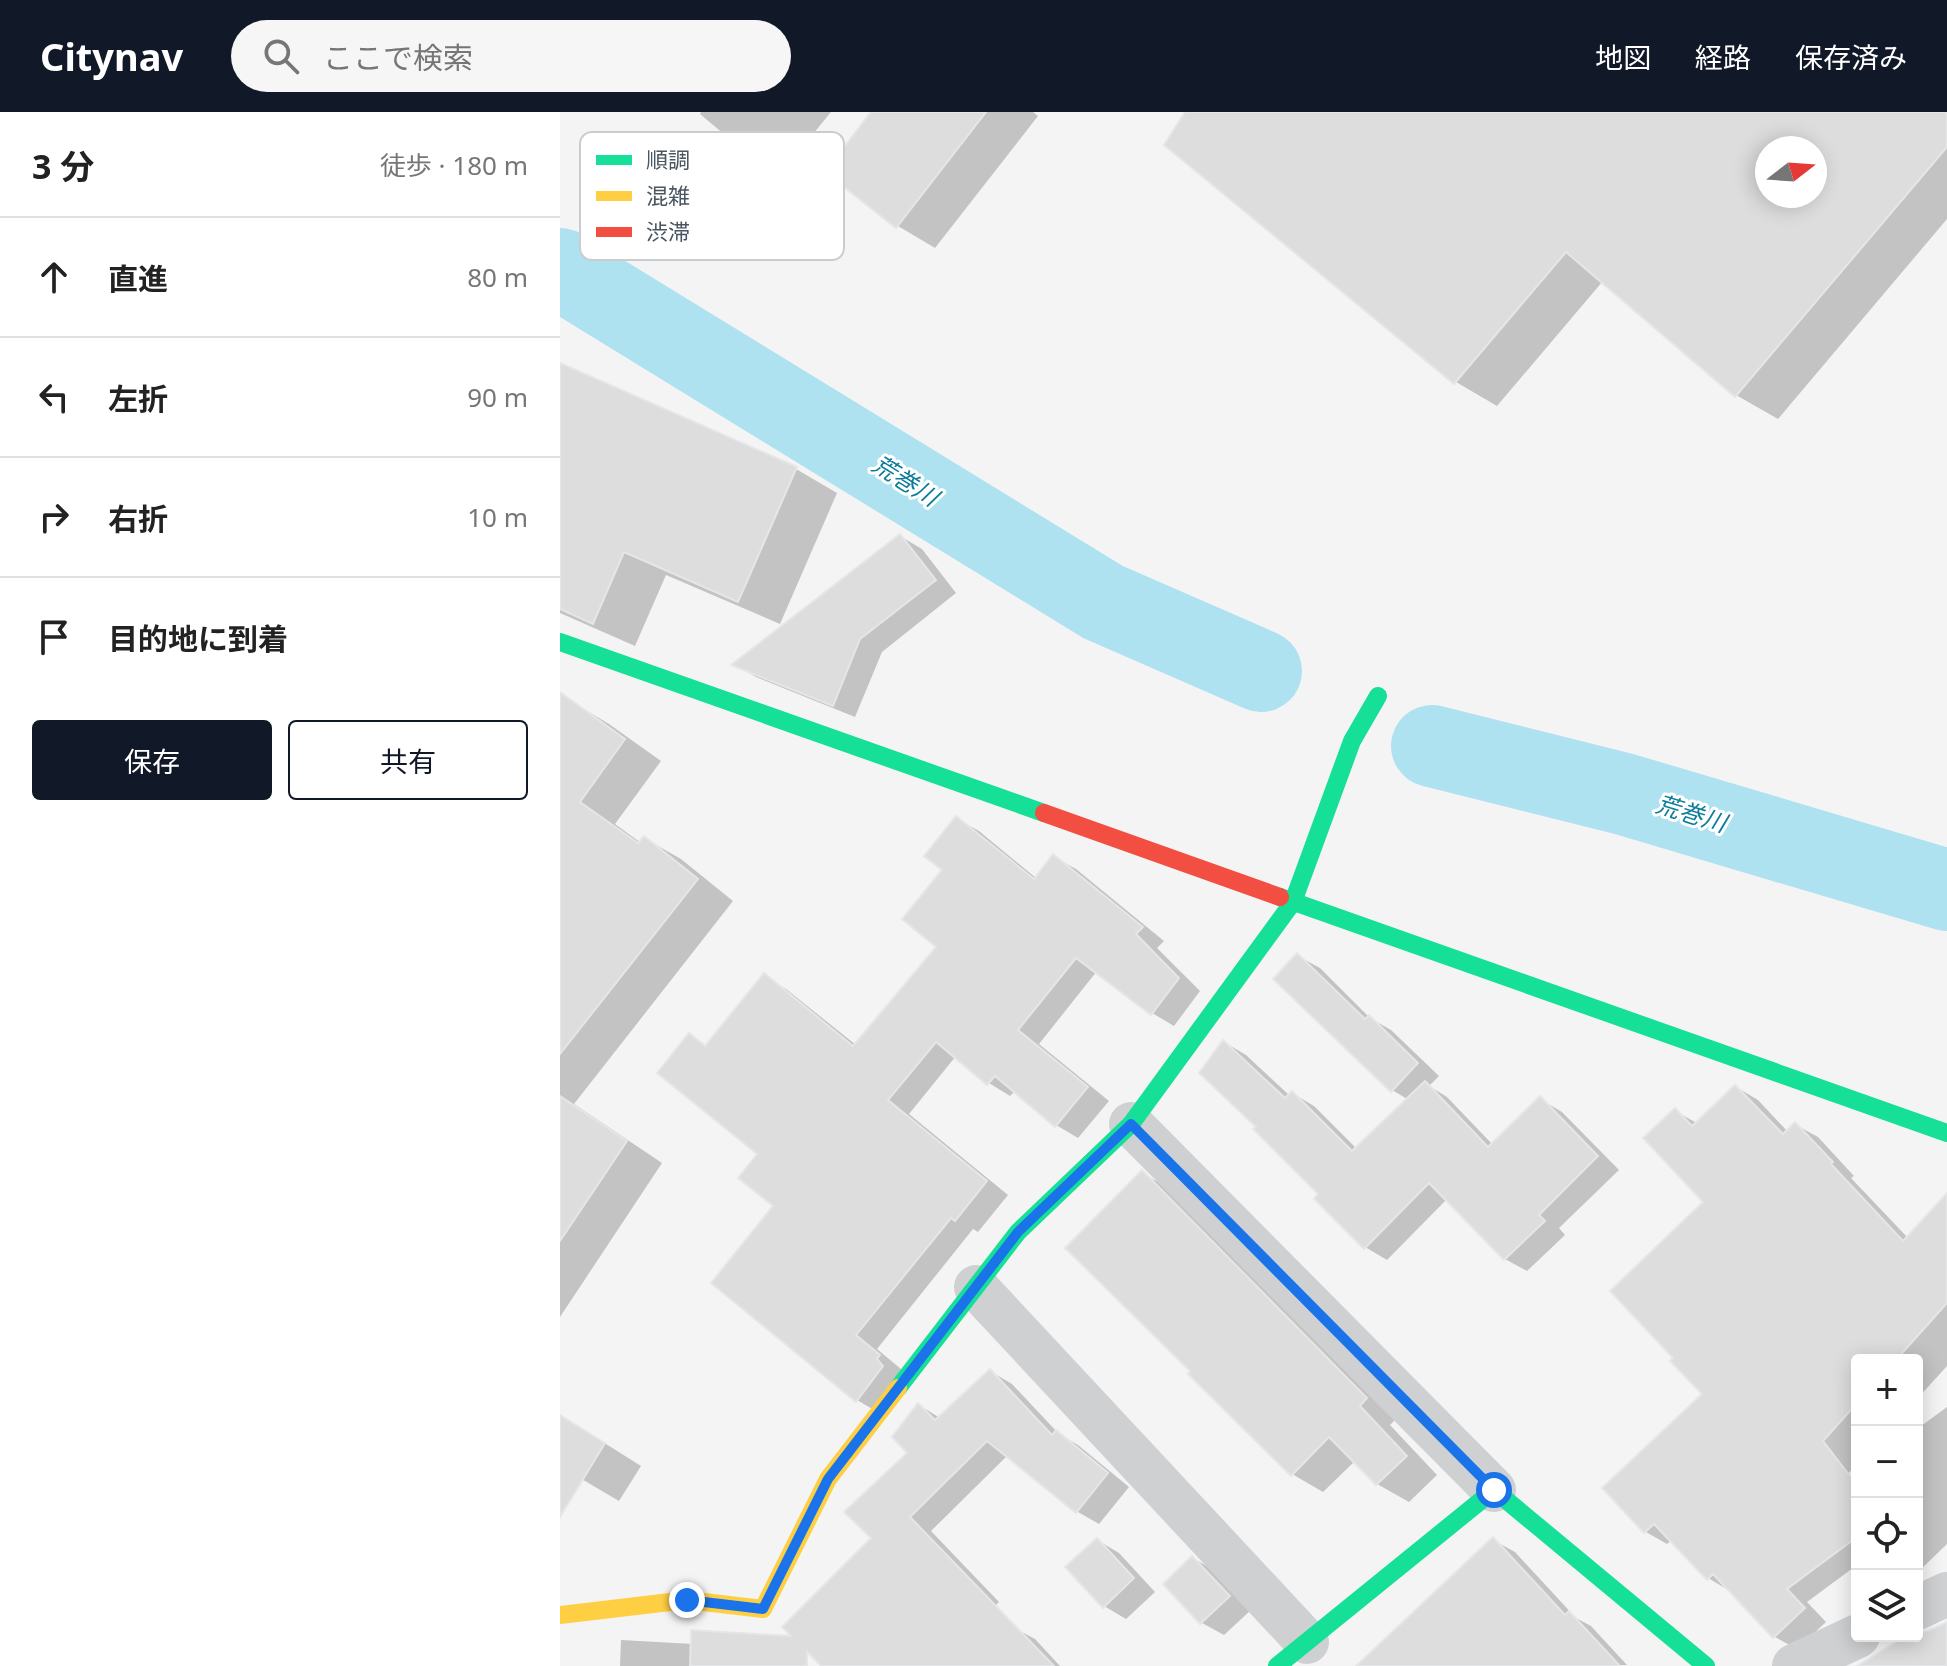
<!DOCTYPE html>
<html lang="ja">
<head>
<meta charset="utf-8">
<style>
	:root { --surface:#fff; --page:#f6f6f6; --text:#222; --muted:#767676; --line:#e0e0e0; --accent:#111827 }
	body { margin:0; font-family:"Noto Sans","Noto Sans JP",sans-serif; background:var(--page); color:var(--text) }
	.controls { position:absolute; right:24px; bottom:24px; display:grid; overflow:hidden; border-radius:8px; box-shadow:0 4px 20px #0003 }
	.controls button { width:72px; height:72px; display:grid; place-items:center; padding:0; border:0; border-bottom:2px solid var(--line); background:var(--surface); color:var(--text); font:40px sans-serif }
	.compass { position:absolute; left:1195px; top:24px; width:72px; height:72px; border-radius:50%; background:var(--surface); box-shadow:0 4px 20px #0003; rotate:73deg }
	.stop { position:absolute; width:24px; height:24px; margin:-18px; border:6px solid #1a73e8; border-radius:50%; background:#fff }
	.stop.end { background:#1a73e8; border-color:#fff; box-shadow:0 2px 8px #0008 }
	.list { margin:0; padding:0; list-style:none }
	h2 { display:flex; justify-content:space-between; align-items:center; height:104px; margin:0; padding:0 32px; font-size:34px }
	h2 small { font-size:26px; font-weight:400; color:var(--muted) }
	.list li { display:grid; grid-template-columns:52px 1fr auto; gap:24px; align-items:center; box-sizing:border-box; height:120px; padding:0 32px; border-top:2px solid var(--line) }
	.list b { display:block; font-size:30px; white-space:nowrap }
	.list em { font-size:26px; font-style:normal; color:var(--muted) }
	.actions { display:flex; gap:16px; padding:24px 32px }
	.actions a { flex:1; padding:18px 0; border:2px solid var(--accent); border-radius:8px; text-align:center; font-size:28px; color:var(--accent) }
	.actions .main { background:var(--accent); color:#fff }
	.icon { flex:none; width:44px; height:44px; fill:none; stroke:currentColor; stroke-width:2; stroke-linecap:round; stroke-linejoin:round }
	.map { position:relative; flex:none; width:1387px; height:1554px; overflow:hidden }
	header { display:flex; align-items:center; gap:48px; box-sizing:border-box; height:112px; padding:0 40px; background:var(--accent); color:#fff }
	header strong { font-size:38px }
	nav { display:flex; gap:44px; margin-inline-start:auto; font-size:28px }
	.search { width:560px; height:72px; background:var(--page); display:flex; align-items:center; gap:20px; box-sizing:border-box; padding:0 28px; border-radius:44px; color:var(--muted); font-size:30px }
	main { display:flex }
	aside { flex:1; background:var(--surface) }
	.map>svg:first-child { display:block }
	.shadow { fill:#0003; fill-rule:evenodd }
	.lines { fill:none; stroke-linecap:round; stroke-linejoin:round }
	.river { stroke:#aee2f0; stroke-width:82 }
	.building { fill:#ddddde; stroke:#e5e6e7; stroke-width:2; fill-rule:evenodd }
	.street { stroke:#ced0d2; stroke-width:44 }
	.fast { stroke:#16e098; stroke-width:18 }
	.slow { stroke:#ffcf43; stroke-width:18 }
	.jam { stroke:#f24e42; stroke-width:18 }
	.route { stroke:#1a73e8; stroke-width:10 }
	.labels { text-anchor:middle; stroke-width:6; stroke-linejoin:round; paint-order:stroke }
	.water-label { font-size:24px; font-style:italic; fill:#0c7c9b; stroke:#fff }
	.key { fill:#fff; stroke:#c9ccd0; stroke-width:2 }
	.key-label { font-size:22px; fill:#4a5661 }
</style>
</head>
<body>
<header>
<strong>Citynav</strong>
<div class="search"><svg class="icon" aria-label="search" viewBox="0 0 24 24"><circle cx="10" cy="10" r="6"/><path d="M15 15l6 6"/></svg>ここで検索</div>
<nav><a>地図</a><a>経路</a><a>保存済み</a></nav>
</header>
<main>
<aside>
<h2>3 分<small>徒歩 · 180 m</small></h2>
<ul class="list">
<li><svg class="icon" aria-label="ahead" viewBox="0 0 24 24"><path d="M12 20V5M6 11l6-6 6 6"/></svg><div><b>直進</b></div><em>80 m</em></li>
<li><svg class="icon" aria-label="left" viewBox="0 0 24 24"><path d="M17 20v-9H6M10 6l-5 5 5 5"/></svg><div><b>左折</b></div><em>90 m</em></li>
<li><svg class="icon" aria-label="right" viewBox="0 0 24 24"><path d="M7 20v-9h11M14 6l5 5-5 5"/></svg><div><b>右折</b></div><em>10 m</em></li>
<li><svg class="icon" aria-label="arrive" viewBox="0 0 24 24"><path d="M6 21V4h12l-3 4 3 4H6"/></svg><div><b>目的地に到着</b></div></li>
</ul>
<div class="actions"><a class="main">保存</a><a>共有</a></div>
</aside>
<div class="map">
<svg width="1387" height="1554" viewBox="0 0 1387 1554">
	<rect width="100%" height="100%" fill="#f4f4f4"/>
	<g class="shadow">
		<path d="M141,0h130l-49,60 -38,-21 -44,-37z"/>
		<path d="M314,0h159l5,4 -103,132 -37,-22 -70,-55z"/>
		<path d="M628,0h759v107l-169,200 -42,-24 -133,-114 -106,125 -41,-24zM1207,36h48v48h-48z"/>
		<path d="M0,253l236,104 41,24 -57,131 -114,-49 -31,71 -75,-33z"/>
		<path d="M340,424l22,13 34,44 -74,59 -27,65 -99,-40 -21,-12z"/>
		<path d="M12,590l37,22 52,37 -46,63 26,19 3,-5 37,21 52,42 -159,203 88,59 -102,154v-597z"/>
		<path d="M397,707l22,12 57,47 18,-21 22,12 88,72 -7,7 43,43 -26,35 -22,-13 -55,-42 -58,73 70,57 -31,37 -22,-13 -41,-34 -5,5 -21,-13 -33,-27 -47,58 99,81 -30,37 -5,-3 -96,120 24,20 -22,44 -22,-13 -81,-194 -16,-52 -70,-118 18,10 56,-70 22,13 70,56 83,-99 6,-76z"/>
		<path d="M738,844l22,12 50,50 21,12 48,46 -10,10 18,11 46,48 47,-46 22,13 57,58 -60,58 6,7 -38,36 -22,-12 -58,-60 -60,61 -22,-13 -44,-53 -62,-67 -35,-85 22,13 44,41 2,-3 22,13 43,43 52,-49 -17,-10z"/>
		<path d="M1176,975l22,13 30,32 8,-7 22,12 36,39 -3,2 57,60 39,-42v170l-30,33v-39h-60v104l-20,22 1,1 19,-14v92l-50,37 19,20 -29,27 -22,-12 -44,-47 -1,1 -22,-13 -36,-38 -5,4 -21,-12 -41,-44 99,-94 2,-192 -31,-91 22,12z"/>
		<path d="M582,1061l32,18 224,226 -8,8 47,50 -28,27 -32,-18 -22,-23 -32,31 -31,-18 -99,-103z"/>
		<path d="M430,1259l22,13 47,50 19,11 51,42 -30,37 -21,-12 -70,-57 -77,76 68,71 -64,64h-111l50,-128 36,-85 9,-48 21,13z"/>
		<path d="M1387,1295v137l-30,29v-144z"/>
		<path d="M0,1303l81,51 -22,35 -51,-30 -8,12z"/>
		<path d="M537,1428l22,13 36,39 -29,27 -22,-13z"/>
		<path d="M933,1428l22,12 61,66 15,8 36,39 -271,1 22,-21 1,2z"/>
		<path d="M633,1446l22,13 36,39 -27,25 -22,-12 -36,-39z"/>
		<path d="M453,1515l22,12 25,27h-79z"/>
		<path d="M61,1528l72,4 68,22h-141z"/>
	</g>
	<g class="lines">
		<g class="river">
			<path d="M0,157l543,333 158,69"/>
			<path d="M872,634l192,48 323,96"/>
		</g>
	</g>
	<g class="building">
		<path d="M311,0h115l-90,116 -71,-56z"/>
		<path d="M625,0h762v35l-212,250 -169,-145 -112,132 -290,-239zM1207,36h48v48h-48z"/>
		<path d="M0,251l237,104 -59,135 -114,-50 -31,72 -33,-15z"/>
		<path d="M340,422l36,46 -76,59 -27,67 -102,-41z"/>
		<path d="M0,580l65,47 -45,63 58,41 6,-7 54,43 -138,175z"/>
		<path d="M396,704l78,63 19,-25 90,73 -7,7 43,44 -28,37 -75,-57 -58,72 70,57 -33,40 -60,-51 -8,9 -51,-43 -48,58 99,81 -32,40 -4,-3 -95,117 24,20 -3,4 6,7 -27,36 -145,-119 62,-77 -35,-28 19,-24 -100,-81 32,-40 16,13 59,-73 89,73 83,-99 -34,-28 40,-49 -18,-14z"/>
		<path d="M737,841l68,66 4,-4 49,48 -27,29 -118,-113z"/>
		<path d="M663,928l62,58 7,-7 60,60 73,-70 63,66 52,-51 58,60 -59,59 6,6 -41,39 -75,-77 -65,66 -50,-50 4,-5 -65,-65 3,-2 -57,-54z"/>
		<path d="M1175,973l48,49 12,-12 38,40 -2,2 72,77 44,-48v110l-51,57h-39v43l-34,38 34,44v52l-70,52 18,19 -32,30 -60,-64 -6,6 -53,-56 -10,9 -42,-45 100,-94 -32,-33 3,-3 -63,-67 93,-89 -60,-64 32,-30 17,18z"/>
		<path d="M0,984l67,45 -67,100z"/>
		<path d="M582,1058l225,228 -7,8 47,50 -31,29 -47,-48 -38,39 -103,-102 2,-3 -125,-123z"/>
		<path d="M430,1257l62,66 4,-5 52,43 -32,40 -89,-72 -77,76 144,149h-233l-14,-14v14h-117l1,-36 100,6 -9,-9 89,-89 -27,-26 63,-59 -15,-16 26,-34 17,17z"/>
		<path d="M0,1303l45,28 -45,74z"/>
		<path d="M933,1425l72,78 4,-4 51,55h-264z"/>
		<path d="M537,1426l37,40 -31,30 -38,-41z"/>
		<path d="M632,1444l38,40 -30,28 -37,-40z"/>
		<path d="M1387,1510v44h-90l49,-30h11v-3l11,-2z"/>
	</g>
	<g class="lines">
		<g class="street">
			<path d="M571,1012l363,366"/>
			<path d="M416,1175l331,355"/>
			<path d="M1357,1496l30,-14"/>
			<path d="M1234,1554l64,-30"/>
		</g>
		<g class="fast">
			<path d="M0,530l484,171"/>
			<path d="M720,785l667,236"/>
			<path d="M338,1276l120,-156 113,-108 162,-222 59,-161 26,-45"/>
			<path d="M717,1554l217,-176 212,176"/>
		</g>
		<path class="slow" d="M0,1503l127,-15 76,9 65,-130 70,-91"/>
		<path class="jam" d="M484,701l236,84"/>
	</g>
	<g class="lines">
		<path class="route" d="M127,1488l76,9 65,-130 190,-247 113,-108 363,366"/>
	</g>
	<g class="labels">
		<g class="water-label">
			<text transform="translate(345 369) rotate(32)" y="8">荒巻川</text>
			<text transform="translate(1131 702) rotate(17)" y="8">荒巻川</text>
		</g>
	</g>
	<rect x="20" y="20" width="264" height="128" rx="12" class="key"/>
	<rect x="36" y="43" width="36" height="10" fill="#16e098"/>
	<rect x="36" y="79" width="36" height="10" fill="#ffcf43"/>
	<rect x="36" y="115" width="36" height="10" fill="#f24e42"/>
	<g class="key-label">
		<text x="86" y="56">順調</text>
		<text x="86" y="92">混雑</text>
		<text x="86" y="128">渋滞</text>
	</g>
</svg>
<div class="controls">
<button>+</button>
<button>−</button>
<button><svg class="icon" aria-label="locate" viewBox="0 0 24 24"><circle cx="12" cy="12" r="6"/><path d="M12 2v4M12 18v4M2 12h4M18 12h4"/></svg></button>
<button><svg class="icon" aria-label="layers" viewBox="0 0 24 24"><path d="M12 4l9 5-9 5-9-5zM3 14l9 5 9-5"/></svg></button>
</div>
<svg class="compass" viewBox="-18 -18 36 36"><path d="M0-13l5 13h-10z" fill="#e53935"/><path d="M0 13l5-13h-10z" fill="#767676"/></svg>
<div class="stop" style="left:934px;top:1378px"></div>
<div class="stop end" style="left:127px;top:1488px"></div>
</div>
</main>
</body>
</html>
